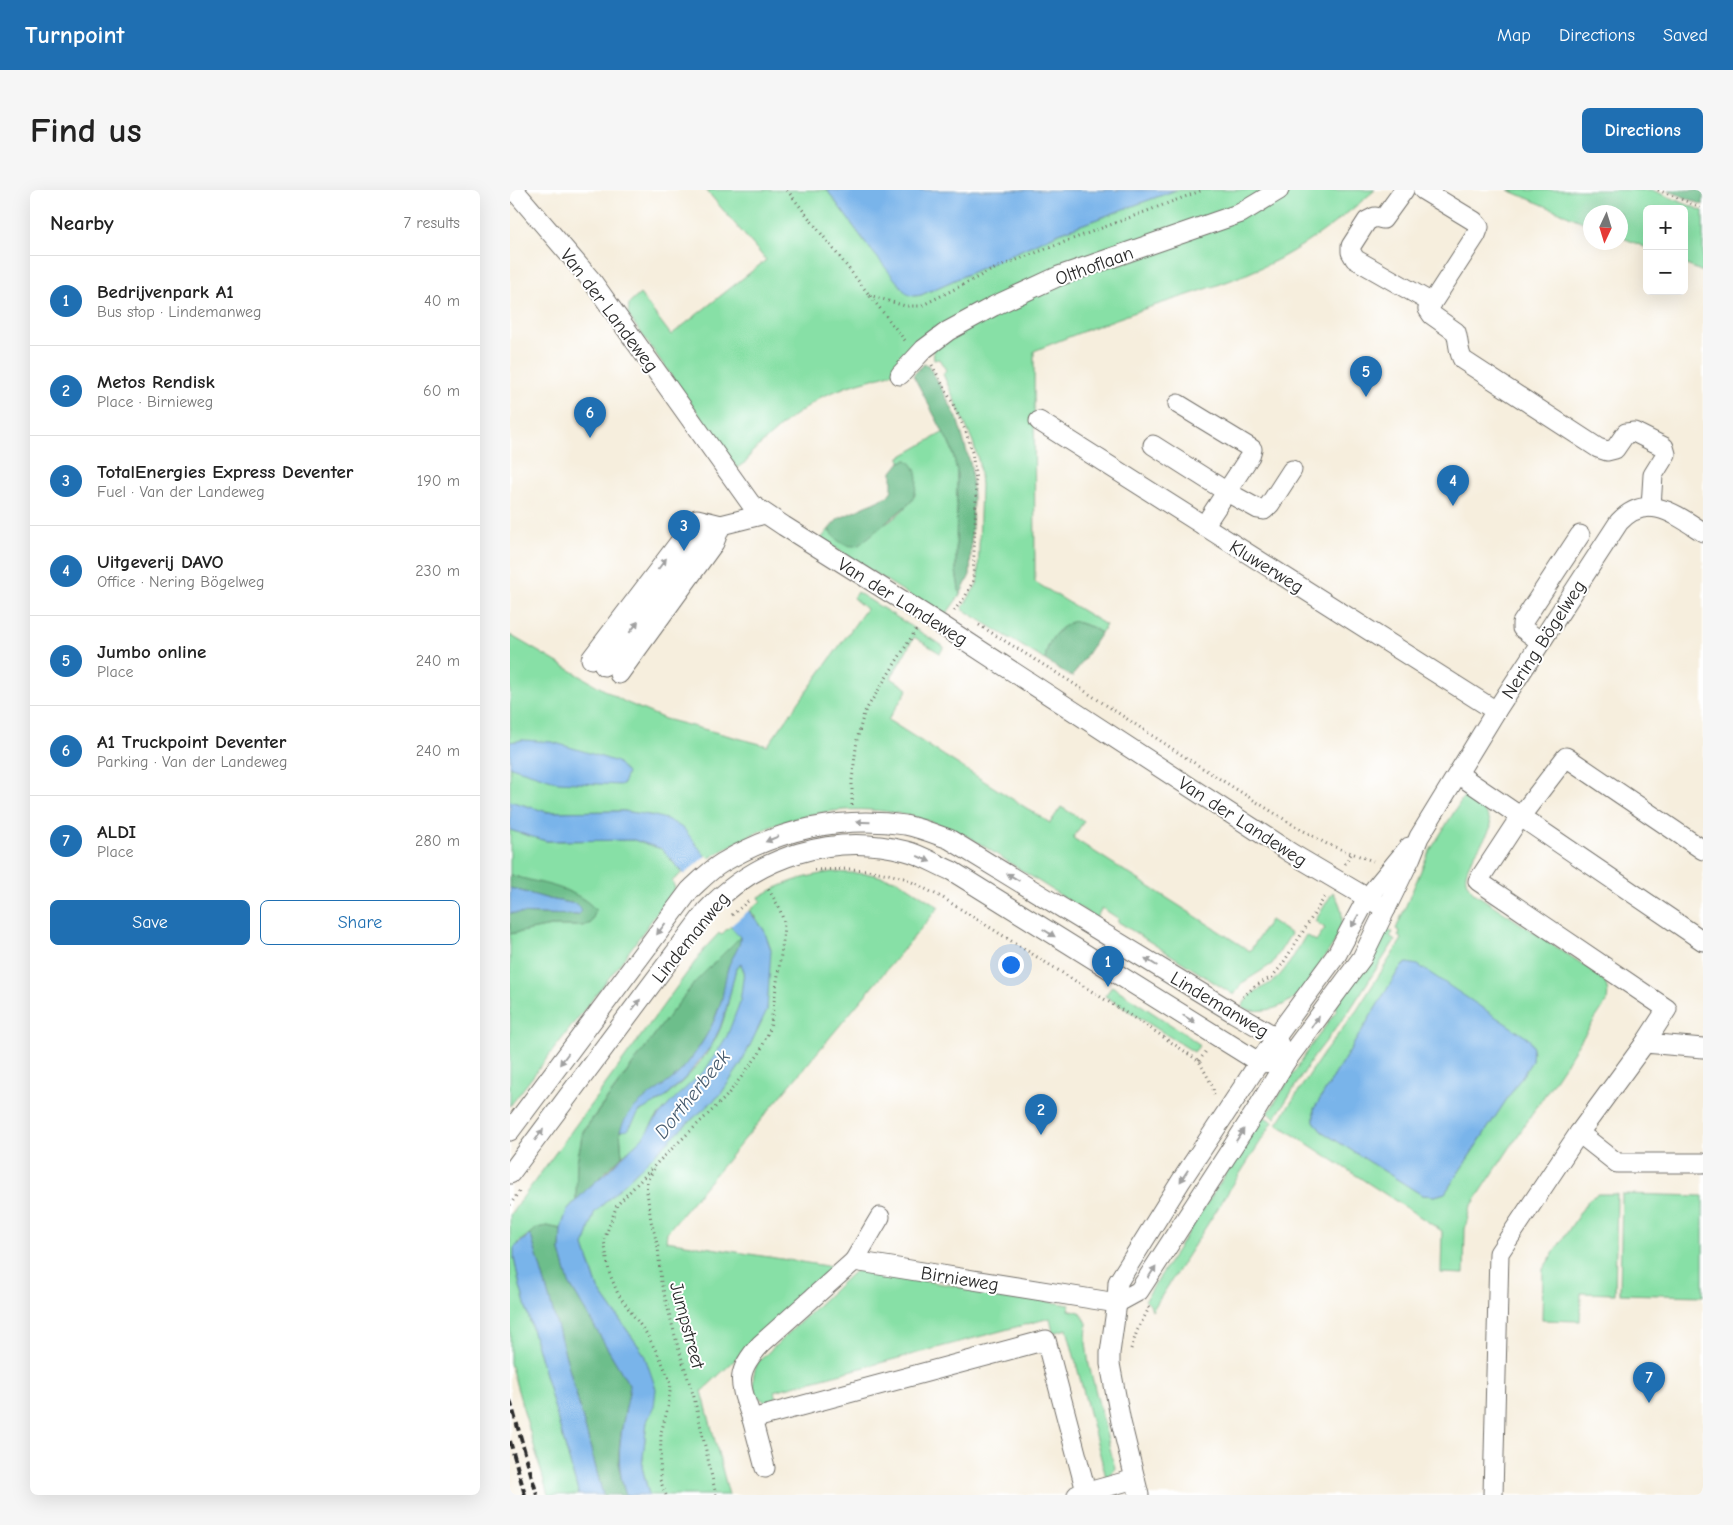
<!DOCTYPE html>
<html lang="en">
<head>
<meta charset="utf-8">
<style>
	:root { --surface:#fff; --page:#f6f6f6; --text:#222; --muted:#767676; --line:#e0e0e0; --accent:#1f6fb2 }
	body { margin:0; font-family:"Comic Neue",sans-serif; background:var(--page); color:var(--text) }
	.controls { position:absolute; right:15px; top:15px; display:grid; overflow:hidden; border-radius:8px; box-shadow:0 5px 20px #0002 }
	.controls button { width:45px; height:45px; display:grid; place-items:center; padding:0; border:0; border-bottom:1px solid var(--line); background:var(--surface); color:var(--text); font:25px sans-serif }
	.compass { position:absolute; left:1073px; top:15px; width:45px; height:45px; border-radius:50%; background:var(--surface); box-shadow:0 5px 20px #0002; rotate:184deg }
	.you { position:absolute; left:500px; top:774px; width:18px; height:18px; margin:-12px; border:4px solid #fff; border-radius:50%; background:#1a73e8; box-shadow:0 0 0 8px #1a73e833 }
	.badge { display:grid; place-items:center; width:32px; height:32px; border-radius:50%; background:var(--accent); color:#fff; font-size:16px; font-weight:700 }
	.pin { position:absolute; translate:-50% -41px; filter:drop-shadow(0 1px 2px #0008) }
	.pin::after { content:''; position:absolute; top:26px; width:18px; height:15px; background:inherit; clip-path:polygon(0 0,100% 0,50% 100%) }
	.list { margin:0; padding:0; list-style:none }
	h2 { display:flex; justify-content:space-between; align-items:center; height:65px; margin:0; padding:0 20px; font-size:21px }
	h2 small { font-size:16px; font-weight:400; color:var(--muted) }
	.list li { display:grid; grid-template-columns:32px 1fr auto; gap:15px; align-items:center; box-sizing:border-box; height:90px; padding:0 20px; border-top:1px solid var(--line) }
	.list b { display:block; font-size:19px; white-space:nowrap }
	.list p { margin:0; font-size:16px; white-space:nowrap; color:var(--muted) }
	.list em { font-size:16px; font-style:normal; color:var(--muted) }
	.actions { display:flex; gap:10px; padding:15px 20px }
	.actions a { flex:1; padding:11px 0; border:1px solid var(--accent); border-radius:8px; text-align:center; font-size:18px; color:var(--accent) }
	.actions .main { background:var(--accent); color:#fff }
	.map { position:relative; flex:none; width:1193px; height:1305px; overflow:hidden; border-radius:8px }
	header { display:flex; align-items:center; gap:30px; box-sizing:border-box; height:70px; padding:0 25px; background:var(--accent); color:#fff }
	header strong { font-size:24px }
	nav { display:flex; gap:28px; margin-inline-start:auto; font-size:18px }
	.intro { display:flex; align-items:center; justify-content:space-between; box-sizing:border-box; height:120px; padding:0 30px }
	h1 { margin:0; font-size:35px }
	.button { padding:12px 22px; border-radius:8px; background:var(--accent); color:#fff; font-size:18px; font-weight:700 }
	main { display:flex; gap:30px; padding:0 30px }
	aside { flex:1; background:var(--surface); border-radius:8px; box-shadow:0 5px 20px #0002 }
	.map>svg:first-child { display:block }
	.green { fill:#87e0a6; stroke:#598668; fill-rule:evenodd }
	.forest { fill:#6dbe8b; stroke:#4c745b }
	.water { fill:#79b4ea; stroke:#52708a }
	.pier { fill:#f6eedd }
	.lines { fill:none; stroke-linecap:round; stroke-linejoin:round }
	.minor-casing { stroke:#726f69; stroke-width:21 }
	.path { stroke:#726f69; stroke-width:3; stroke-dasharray:1 4; stroke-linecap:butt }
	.minor { stroke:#fff; stroke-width:19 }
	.rail { stroke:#2b2b2b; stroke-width:4; stroke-dasharray:8 4; stroke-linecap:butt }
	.oneway { fill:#a0a0a0 }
	.labels { text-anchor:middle; stroke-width:4; stroke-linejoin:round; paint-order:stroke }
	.street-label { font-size:19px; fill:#2b2b2b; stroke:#fff }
	.water-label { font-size:20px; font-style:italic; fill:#465b6e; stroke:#fff }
</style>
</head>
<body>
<header>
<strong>Turnpoint</strong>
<nav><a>Map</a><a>Directions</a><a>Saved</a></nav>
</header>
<div class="intro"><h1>Find us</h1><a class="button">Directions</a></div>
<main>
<aside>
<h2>Nearby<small>7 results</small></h2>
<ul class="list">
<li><span class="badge">1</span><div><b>Bedrijvenpark A1</b><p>Bus stop · Lindemanweg</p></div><em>40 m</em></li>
<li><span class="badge">2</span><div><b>Metos Rendisk</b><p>Place · Birnieweg</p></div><em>60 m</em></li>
<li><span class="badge">3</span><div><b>TotalEnergies Express Deventer</b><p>Fuel · Van der Landeweg</p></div><em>190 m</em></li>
<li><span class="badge">4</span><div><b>Uitgeverij DAVO</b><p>Office · Nering Bögelweg</p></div><em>230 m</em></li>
<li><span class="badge">5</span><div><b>Jumbo online</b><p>Place</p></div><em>240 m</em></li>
<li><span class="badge">6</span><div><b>A1 Truckpoint Deventer</b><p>Parking · Van der Landeweg</p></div><em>240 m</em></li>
<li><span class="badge">7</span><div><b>ALDI</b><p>Place</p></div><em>280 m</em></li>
</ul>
<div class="actions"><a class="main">Save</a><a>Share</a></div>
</aside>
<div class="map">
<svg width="1193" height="1305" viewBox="0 0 1193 1305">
	<rect width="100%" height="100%" fill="#fff"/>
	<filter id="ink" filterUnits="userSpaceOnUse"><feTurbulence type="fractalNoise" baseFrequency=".02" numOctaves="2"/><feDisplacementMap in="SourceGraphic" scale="10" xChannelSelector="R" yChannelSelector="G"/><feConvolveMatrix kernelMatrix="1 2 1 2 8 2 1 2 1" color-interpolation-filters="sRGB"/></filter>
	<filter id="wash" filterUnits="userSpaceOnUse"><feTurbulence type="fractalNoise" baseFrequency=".0096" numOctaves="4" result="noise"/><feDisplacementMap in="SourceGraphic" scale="20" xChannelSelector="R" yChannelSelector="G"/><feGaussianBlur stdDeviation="1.12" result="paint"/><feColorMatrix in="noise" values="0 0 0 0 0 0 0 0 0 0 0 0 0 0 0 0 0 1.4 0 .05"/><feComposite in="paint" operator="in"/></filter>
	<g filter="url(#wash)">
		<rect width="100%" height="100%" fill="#f6eedd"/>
		<g class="green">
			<path d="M196,0h121l41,56 47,50 6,-1 138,-62 117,-43h96l-18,11 -166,61 -198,112 -42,12 -27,11 -33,23 -37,33 -4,8 -10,7 -109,-153 1,-11 11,-10 31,41 95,-75z"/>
			<path d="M775,0h90c-30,26 -61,50 -96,69 -42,22 -89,35 -135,50 -37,13 -74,27 -110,42l1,231 71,43 -5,8 -9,-6 -19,-6c-17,9 -26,20 -28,39l-83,-51 15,-25 1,-6 3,-93 -2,-22 -6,-21 -30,-68 3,-4 -7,-11 -5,1 -1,-12 47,-31z"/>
			<path d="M998,0h144l51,21v61l-19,-8v-55h-37v39l-26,-11 -1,-25h-30v13z"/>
			<path d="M434,242l8,17 5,22 -1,100 4,24 -16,22 -123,-78 8,-10 1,4c16,-3 38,-3 53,-8 9,-3 27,-21 32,-30l-8,-35 -7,2v-5z"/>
			<path d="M347,402l87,55 -4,6 -26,-16 -23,41 17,11 -20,31 162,103 11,-16 23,14 -11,17 177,113 20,-31 21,14 -19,30 -30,19 -8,12 -117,-74 2,-2 -17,-11 -6,10 -125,-80c-95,-46 -176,-34 -263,21l-53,-43 -31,-5 -77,1 -37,-11v-35l1,1 12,-27 -13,2v-107l115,67 40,17 103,27v-1l98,-136 -13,-11z"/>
			<path d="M954,606c12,9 25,14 27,30 -5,15 -28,39 -25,54 1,5 5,9 8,13l125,82c8,8 10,15 8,26l-137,207 -5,21 -1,45 -23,-1 1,-42 -165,-107 46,-70 34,-44 45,-71 -4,-3 2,-4 -4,-3 32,-75zM897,773l126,85 -1,13 -87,132 -10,3 -13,-1 -101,-64 -7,-10v-12l86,-141z"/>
			<path d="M0,640l36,11 88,-1 28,9 20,24 -10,8 3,7 -53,73 -112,145v-172l41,-8h32l8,-3 -60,-42 -21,-6z"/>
			<path d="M322,682l38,2 29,7 40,26 -272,325 -1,9 167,26 -131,124 27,104h-80l-7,-28 5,-46 7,-14 -10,-53 -46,-65 -14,-43 10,-33 88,-85 38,-33 21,-31 26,-55 -3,-79 -14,-20 11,-9 -2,-4c23,-14 46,-21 73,-25z"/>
			<path d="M823,702c7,11 11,21 8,33 -2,13 -11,24 -18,34 -15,23 -28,48 -58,51 -8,1 -16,1 -23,-3 9,-19 25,-18 38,-32 11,-12 18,-27 26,-40l10,6 9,-13 -10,-7z"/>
			<path d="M220,736l10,11 -44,44 -32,41 -81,109 -6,31 -1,38 -9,10 -6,19 -14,-3 -10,2 -18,14 -5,16 6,28 59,209h-31l-38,-132v-148l196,-268 13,-14 2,2z"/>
			<path d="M876,738l7,5 -3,3 5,4 -46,71 -36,47 -38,60 -7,-5 43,-67 26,-36 -2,-2z"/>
			<path d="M229,773l3,2c8,29 -17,84 -37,106 -16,17 -35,31 -50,48 -4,5 -6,11 -10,16 -7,8 -15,14 -23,21l-2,-25c13,-1 12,-13 21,-20 6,-6 16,-8 23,-13 23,-19 46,-43 57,-71 7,-19 10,-40 15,-59z"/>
			<path d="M602,796l76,50 11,8v2l-5,6 -89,-56z"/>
			<path d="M753,926l10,6 -121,189 -2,-6 -5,-5z"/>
			<path d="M1088,1004h19l-2,100 -34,-1 -1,28 -38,-1 1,-51 46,-70z"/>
			<path d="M1112,1004l81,2v100l-83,-2z"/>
			<path d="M348,1080l212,35 -2,5 12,2 7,11 -1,20 3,22 26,103 -8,13 -40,-152 -14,4 -3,-15 -276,73 3,12c-25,2 -28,-24 -19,-41l93,-88z"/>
		</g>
		<g class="forest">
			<path d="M1157,0h36v15z"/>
			<path d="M414,174l4,1 8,13 21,40 14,48 2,31 -3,78 -10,20 -4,-24 1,-100 -5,-22 -39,-74z"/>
			<path d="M397,270c14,9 11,29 4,42l-52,43c-11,4 -26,-5 -30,-16l9,-10 50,-23 4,-6v-18l8,-10z"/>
			<path d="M563,431l19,6 9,6 -29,44 -27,-17c2,-19 11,-30 28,-39z"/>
			<path d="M0,685c30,9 64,11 86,35l-5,13 -8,3h-32l-41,8v-21l68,2 -2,-11 -27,-5 -39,-11z"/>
			<path d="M230,747v7l-12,23 -6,32 -11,29 -17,27 -14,17 -17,16 -15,9 -28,34 2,25 -46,44 1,-38 6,-30 81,-110 32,-41z"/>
			<path d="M37,1036l14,3 -1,22 9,32 60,102v8c-7,36 -17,66 -3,102h-23c-23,-87 -46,-173 -72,-259h-3l9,-8z"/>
		</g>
		<g class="water">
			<path d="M317,0h349l-117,43 -138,62c-6,1 -10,2 -15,-2l-38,-47z"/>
			<path d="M13,550l29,2 34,10 31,10 10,11 -4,11 -3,1 -62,-3 -47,-15 -1,-1v-24z"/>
			<path d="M0,611l37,11 77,-1 31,5 14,4 15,9 80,101 7,20 -4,60 -26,54 -21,31 -38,33 -88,85 -10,33 14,43 46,65 12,35 -2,18 -7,14 -5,46 7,28h-23c-13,-35 -4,-67 3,-102v-8l-60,-102 -9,-32 1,-22 6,-19 20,-21 21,-18 36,-35 11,-16 18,-20 33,-31 21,-33 13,-34 4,-31 -3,-7 -5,4 -9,38 -7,22 -9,18 -24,30 -24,23 -23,12 -12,19 -8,1c9,-30 41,-39 61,-60 18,-21 34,-46 41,-73 2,-10 3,-20 6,-30 3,-11 13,-20 12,-31l-78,-88 -28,-9 -88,1 -36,-11z"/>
			<path d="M0,698l39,11 27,5 4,3 2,4 -4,4 -68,-2z"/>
			<path d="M897,773l11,2 111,74 4,8 -1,14 -87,132 -10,3 -13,-1 -101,-64 -7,-10v-12l86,-141z"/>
			<path d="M18,1046h3c26,86 49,172 72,259h-24l-59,-209 -6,-28v-10z"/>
		</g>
		<path class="pier" d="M197,665l45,53 -24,20 -46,-52z"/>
	</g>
	<g filter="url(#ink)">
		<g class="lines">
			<g class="minor-casing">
				<g id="minor">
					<path d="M4,0l78,91 159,223 33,22 159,100 348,227 95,56"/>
					<path d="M894,0l-21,29 -8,-2 -8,4 -16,25v6l4,7 77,44"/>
					<path d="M913,0l51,31 5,6 -3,8 -48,74 4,6 24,17c3,10 2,20 7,28l135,88 9,3 8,-2 11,-16 8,-1 30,15 2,7 -13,21 -2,32"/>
					<path d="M390,185l24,-26 24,-18 46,-25 65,-30 182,-63 38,-23"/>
					<path d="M668,214l74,45 -2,7 -46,70"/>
					<path d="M529,231l457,290"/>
					<path d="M643,255l74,47 31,17 6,1 6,-6 22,-34"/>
					<path d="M1031,452l-19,-14v-5l58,-88"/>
					<path d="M81,469l106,-140 24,6 -7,18 -95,131"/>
					<path d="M94,476l102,-131 15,-10 44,-11"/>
					<path d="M948,584l245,167"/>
					<path d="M1135,853l22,-34 -189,-128 42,-64 46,-60 137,93"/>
					<path d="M0,941l180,-241c10,-9 20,-20 32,-27 55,-33 120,-48 183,-38 15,3 30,9 44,14l285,174 42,24 10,24"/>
					<path d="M1069,943l38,30h86"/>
					<path d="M0,984l197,-264c51,-54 127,-78 199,-59 16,4 31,14 46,20l308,192 26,-2"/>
					<path d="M370,1027l-26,44 263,42 22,-12 118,-182 29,-48 76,-103 49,-101 8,-20 77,-126 123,-189c28,-30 56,-8 84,10"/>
					<path d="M344,1071l-93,83c-28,30 -21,40 -9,75l294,-79 41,155"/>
					<path d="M242,1229l13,49"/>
					<path d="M567,1305l58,-16"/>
					<path d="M629,1305l-18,-73 -11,-58v-11l7,-50 1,-21 63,-101 95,-144 61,-83 30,-56 42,-51"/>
					<path d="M983,1305l6,-242 80,-120 66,-90 58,5"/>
				</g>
			</g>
			<g class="path">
				<path d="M277,0l120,153"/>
				<path d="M1148,0l45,18"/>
				<path d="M359,105l36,11h16l77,-39 205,-77"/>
				<path d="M422,175l20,37 14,30 6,20 4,28v17l-3,84 -7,14 -12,16"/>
				<path d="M469,435l89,55 120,79 107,67 32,18 46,17"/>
				<path d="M342,615v-25l5,-40 7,-27 52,-83"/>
				<path d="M835,674l6,-10"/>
				<path d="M304,680l35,-1 19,1 20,4 16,4 39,20 204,128 52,35 14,26 1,11"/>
				<path d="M222,725l16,-14"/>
				<path d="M733,807l12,-11 17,-9 10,-12 44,-70"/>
				<path d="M689,871l8,-11"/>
				<path d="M144,979l-7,12v11l4,29 7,26 3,35 17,65 16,50 22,98"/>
				<path d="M0,1015l11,-16"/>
				<path d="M621,1159l6,-18 12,-23 -1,-1"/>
				<path d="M156,1305l-6,-15 1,-47 7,-26 3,-23 -10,-24 -15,-27 -28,-39 -9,-22 -5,-32 13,-35 41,-43 67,-64 34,-44 11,-25 13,-88 1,-19 -5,-15 -12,-20"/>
			</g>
			<use href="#minor" class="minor"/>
			<g class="rail">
				<path d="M0,1210l27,95"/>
				<path d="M0,1251l15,54"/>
			</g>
		</g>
		<defs><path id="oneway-solid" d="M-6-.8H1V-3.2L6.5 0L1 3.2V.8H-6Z" transform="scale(1.25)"/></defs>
		<g class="oneway">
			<use href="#oneway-solid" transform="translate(152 374) rotate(-53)"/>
			<use href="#oneway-solid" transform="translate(124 437) rotate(-52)"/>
			<use href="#oneway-solid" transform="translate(353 632) rotate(-179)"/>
			<use href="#oneway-solid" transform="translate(262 649) rotate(157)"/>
			<use href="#oneway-solid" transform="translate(414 669) rotate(24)"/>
			<use href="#oneway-solid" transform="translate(503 687) rotate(-149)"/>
			<use href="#oneway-solid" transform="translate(845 731) rotate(119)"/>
			<use href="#oneway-solid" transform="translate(151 739) rotate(127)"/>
			<use href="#oneway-solid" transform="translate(539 743) rotate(32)"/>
			<use href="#oneway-solid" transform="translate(641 772) rotate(-148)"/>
			<use href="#oneway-solid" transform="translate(126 815) rotate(-53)"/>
			<use href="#oneway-solid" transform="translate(679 829) rotate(32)"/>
			<use href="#oneway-solid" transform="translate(805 832) rotate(-54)"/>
			<use href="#oneway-solid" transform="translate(54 869) rotate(127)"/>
			<use href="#oneway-solid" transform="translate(29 945) rotate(-53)"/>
			<use href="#oneway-solid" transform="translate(730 945) rotate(-57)"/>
			<use href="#oneway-solid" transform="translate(674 986) rotate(123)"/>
			<use href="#oneway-solid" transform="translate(642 1082) rotate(-57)"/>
		</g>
	</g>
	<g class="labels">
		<g class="street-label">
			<text transform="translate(584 75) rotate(-20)" y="7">Olthoflaan</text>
			<text transform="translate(100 120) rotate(53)" y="7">Van der Landeweg</text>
			<text transform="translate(757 376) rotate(32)" y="7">Kluwerweg</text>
			<text transform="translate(393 411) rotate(32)" y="7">Van der Landeweg</text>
			<text transform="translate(1033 449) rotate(-57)" y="7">Nering Bögelweg</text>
			<text transform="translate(733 631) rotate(33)" y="7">Van der Landeweg</text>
			<text transform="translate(180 747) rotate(-51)" y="7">Lindemanweg</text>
			<text transform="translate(710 814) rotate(31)" y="7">Lindemanweg</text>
			<text transform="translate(450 1088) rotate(9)" y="7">Birnieweg</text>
			<text transform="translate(178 1135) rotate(75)" y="7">Jumpstreet</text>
		</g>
		<g class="water-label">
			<text transform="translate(182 904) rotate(-51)" y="7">Dortherbeek</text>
		</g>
	</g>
</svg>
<div class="controls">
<button>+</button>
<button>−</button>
</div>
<svg class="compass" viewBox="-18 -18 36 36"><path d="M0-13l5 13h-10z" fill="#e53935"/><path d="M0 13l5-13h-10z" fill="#767676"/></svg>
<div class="you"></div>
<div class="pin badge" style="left:598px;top:797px">1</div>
<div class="pin badge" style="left:531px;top:945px">2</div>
<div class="pin badge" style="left:174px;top:361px">3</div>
<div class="pin badge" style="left:943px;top:316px">4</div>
<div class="pin badge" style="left:856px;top:207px">5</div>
<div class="pin badge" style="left:80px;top:248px">6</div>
<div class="pin badge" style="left:1139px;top:1213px">7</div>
</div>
</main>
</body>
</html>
